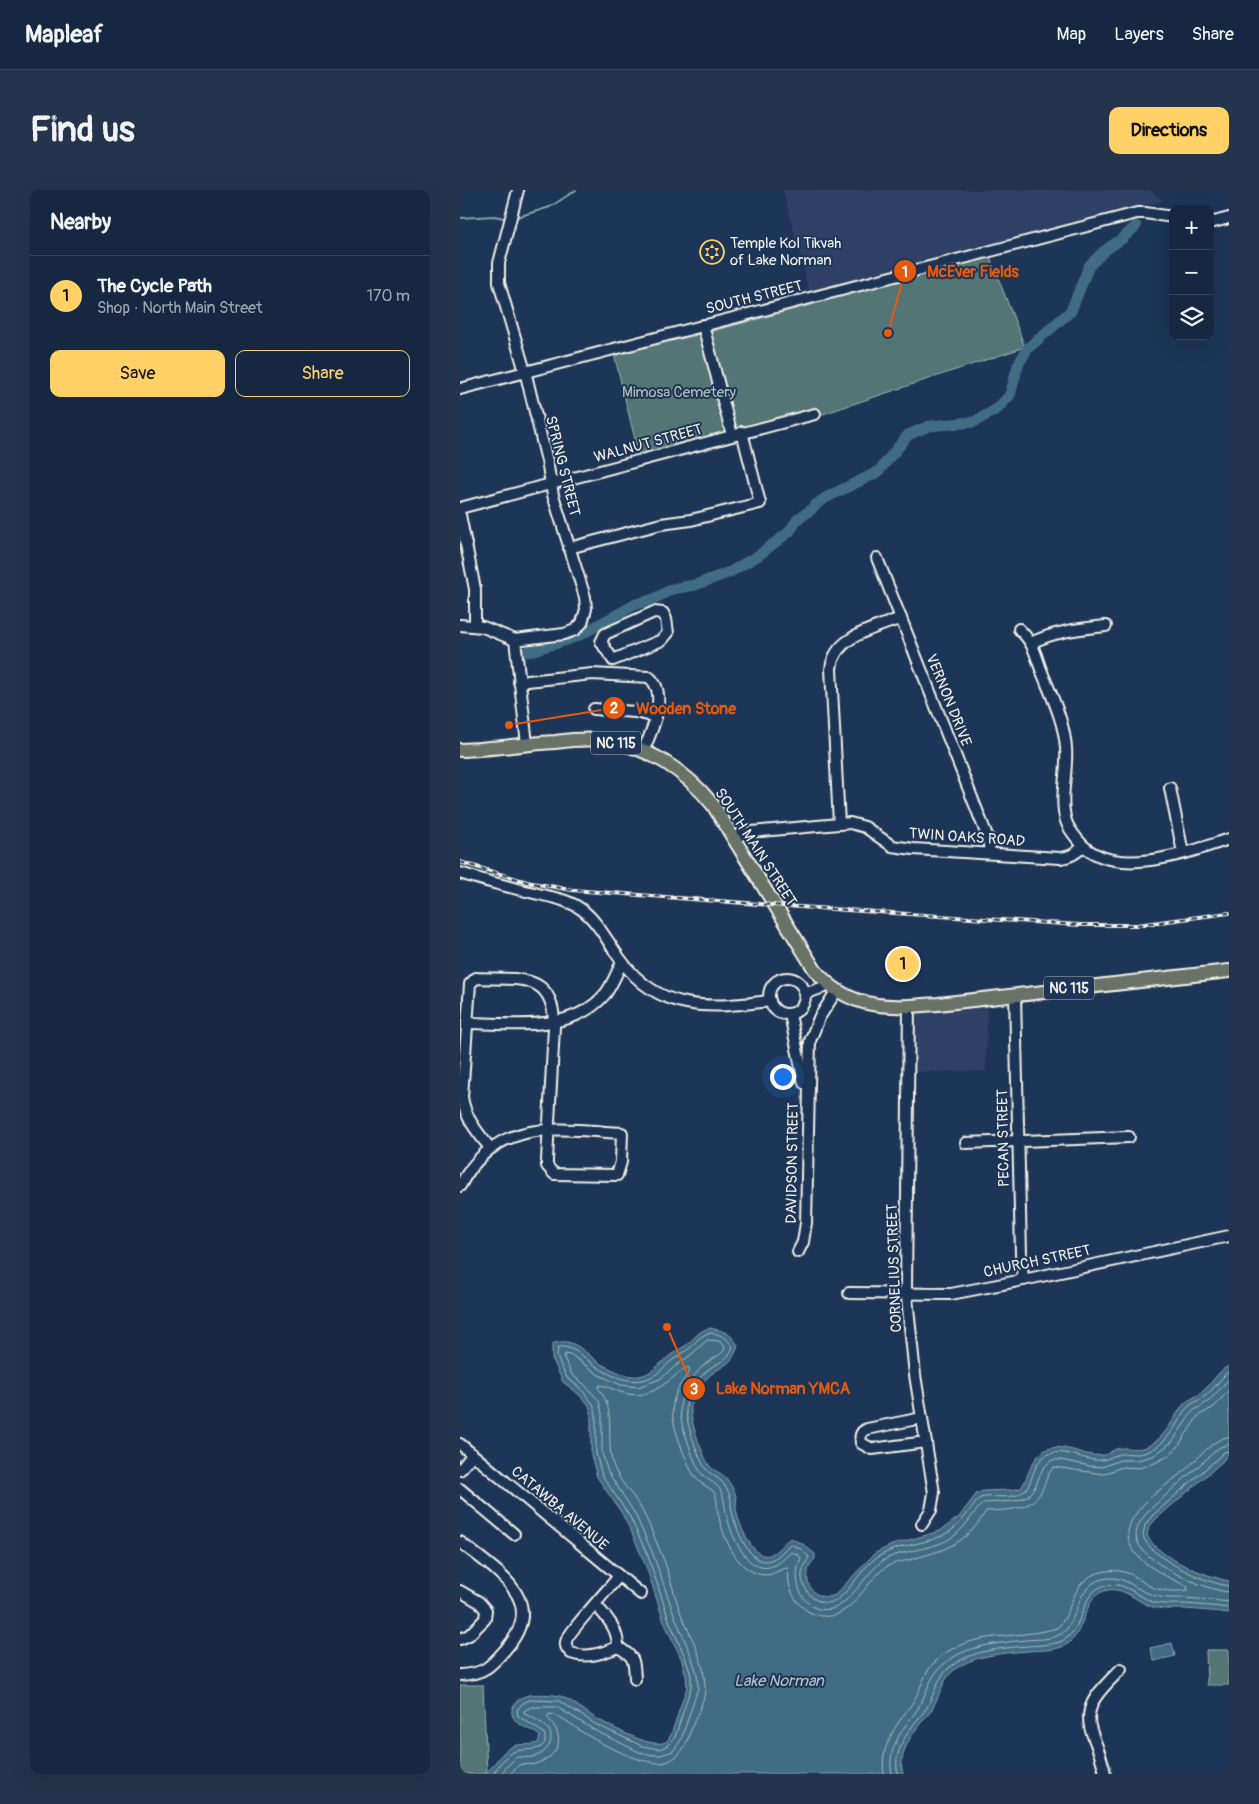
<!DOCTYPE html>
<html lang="en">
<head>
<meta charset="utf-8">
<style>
	:root { --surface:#162841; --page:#23344c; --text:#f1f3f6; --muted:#9ea6b1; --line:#35445a; --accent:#ffd166 }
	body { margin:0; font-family:Pangolin,sans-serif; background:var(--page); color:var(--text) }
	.controls { position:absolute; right:15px; top:15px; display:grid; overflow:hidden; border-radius:10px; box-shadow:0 5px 20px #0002 }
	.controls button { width:45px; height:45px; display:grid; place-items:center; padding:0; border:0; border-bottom:1px solid var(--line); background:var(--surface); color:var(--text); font:25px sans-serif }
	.you { position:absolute; left:322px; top:886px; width:18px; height:18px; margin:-12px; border:4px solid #fff; border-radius:50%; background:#1a73e8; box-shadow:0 0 0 8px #1a73e833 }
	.badge { display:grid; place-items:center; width:32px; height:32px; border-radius:50%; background:var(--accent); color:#111; font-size:16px; font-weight:700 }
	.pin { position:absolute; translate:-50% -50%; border:2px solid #fff; box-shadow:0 1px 5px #0006 }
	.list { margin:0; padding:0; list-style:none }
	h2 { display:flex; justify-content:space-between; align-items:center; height:65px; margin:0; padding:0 20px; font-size:21px }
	h2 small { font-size:16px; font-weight:400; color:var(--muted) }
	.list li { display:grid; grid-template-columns:32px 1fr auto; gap:15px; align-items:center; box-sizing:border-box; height:80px; padding:0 20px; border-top:1px solid var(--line) }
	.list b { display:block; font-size:19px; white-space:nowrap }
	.list p { margin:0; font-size:16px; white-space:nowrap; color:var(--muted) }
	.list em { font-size:16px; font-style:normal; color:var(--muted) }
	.actions { display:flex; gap:10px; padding:15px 20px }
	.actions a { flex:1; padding:11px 0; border:1px solid var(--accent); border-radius:10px; text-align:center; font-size:18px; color:var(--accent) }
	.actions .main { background:var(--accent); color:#111 }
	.icon { flex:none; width:28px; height:28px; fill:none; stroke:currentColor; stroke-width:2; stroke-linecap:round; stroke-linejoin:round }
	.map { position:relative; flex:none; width:769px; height:1584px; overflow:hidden; border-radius:10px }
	header { display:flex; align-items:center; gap:30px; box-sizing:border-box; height:70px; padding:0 25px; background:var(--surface); border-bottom:1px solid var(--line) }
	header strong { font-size:24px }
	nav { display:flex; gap:28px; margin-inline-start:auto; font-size:18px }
	.intro { display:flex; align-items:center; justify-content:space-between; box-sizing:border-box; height:120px; padding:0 30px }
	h1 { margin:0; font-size:35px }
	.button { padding:12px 22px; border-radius:10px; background:var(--accent); color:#111; font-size:18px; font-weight:700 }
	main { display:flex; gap:30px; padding:0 30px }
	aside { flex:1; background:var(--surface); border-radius:10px; box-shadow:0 5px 20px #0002 }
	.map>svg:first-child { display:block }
	.built { fill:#2e4165 }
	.green { fill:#527474; stroke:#a3b2ae }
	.water { fill:#406c84; stroke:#88a1ac }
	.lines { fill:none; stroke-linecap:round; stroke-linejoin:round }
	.shore { stroke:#acbcc0; stroke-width:1 }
	.stream { stroke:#88a1ac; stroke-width:2 }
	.river { stroke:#406c84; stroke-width:11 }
	.minor-casing { stroke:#f4f1e8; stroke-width:14 }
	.major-casing { stroke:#f4f1e8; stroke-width:16 }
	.minor { stroke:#1d3557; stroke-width:10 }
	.major { stroke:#697266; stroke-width:12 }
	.rail-casing { stroke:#f4f1e8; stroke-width:4 }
	.rail { stroke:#1d3557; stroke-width:2; stroke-dasharray:5.5; stroke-linecap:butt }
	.labels { text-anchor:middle; stroke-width:4; stroke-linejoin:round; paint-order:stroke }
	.shield { fill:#1d3557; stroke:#b4b9bc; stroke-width:1 }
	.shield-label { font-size:14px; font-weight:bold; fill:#f4f1e8 }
	.poi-label { font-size:15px; fill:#f4f1e8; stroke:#1d3557; text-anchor:start }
	.street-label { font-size:15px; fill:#f4f1e8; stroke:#1d3557 }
	.park-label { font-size:15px; fill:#b3bfba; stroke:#1d3557 }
	.water-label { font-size:16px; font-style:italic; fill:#b5c2c5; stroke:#1d3557 }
	.leader { fill:none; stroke:#e8590c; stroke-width:2 }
	.callout-dot { fill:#e8590c; stroke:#1d3557; stroke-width:2 }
	.mark-label { font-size:15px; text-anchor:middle; font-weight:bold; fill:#fff }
	.callout-label { font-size:16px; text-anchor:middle; font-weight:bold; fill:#e8590c; stroke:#1d3557; stroke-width:4; stroke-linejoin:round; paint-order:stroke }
</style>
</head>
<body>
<header>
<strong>Mapleaf</strong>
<nav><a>Map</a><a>Layers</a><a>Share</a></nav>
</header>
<div class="intro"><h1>Find us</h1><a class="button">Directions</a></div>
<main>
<aside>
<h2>Nearby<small></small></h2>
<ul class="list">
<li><span class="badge">1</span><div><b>The Cycle Path</b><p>Shop · North Main Street</p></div><em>170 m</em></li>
</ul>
<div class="actions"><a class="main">Save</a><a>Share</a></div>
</aside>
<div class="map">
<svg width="769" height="1584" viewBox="0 0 769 1584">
	<rect width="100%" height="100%" fill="#1d3557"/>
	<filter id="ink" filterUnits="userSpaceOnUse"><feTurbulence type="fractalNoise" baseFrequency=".02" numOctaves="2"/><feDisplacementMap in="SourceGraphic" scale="10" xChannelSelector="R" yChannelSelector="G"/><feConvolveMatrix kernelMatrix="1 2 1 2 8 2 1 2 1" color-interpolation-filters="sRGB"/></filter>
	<g filter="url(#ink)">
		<g class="built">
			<path d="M323,0h367l13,11 -354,90z"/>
			<path d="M527,811l-1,70 -75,1 3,-62z"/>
		</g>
		<g class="green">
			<path d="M530,67l35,90 -205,68 -4,-6 -177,47 -25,-102 88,-20z"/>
			<path d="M746,1460h23v35h-22z"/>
			<path d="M0,1495h23l4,87 -3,2h-24z"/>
		</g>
		<g class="water">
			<path d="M249,1138c13,2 23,5 29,18 -6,18 -11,17 -25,27 -10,7 -20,22 -22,35 -2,11 12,48 18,57 4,6 11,7 16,12 4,4 9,13 11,19 1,4 0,8 0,12 1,12 14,44 27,47 12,3 19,-13 28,-17l13,7 11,9v5c-4,4 -7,8 -7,14 -3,16 12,29 27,22l40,-42 17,-8 48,-14 19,-14 18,-24 7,-2 28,-1 9,-2c8,-12 9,-26 21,-36 18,-13 41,6 60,3 5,0 9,-4 14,-6 9,-3 20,2 30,-2 20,-9 25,-26 37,-42 5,-6 13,-8 19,-13 10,-8 15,-21 27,-26v87l-7,9 -66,57 -7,8 -2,8c10,23 59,41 82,46v32c-15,-2 -30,-3 -45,-4 -11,0 -20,1 -31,-2 -15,-4 -28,-20 -45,-17 -26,4 -21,43 -42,55 -11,6 -26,5 -38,6 -24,2 -56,4 -75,20 -11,10 -13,24 -20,36 -2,5 -6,9 -9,12 -12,15 -27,35 -21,55h-419c11,-7 16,-24 30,-28 7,-3 15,0 24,-3l2,-7c-7,-6 -19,-9 -25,-16 -9,-11 3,-23 14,-25 9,-1 22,-1 31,1 14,5 26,17 39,24 13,7 56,31 68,21 2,-1 2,-4 4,-6l16,-48 -1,-11 -5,-18 -17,-36 -17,-53 -15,-36 -11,-21 -24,-35 -6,-22v-41l-2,-9 -13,-13 -13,-10 -11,-24v-14c22,-9 34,11 51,21 8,4 20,10 29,11 18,2 27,-13 40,-22 4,-3 8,-5 13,-8 9,-7 13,-15 24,-18z"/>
			<path d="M712,1453l3,13 -21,5 -4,-13z"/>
		</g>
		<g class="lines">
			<g class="shore">
				<path d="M769,1254l-9,3 -72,64c-6,8 -12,15 -12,25 1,25 71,55 93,56"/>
				<path d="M769,1261l-5,1 -6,6 -66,58 -7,9 -2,10c4,22 65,49 86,51"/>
				<path d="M33,1584c6,-8 13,-21 23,-23 9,-3 35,3 28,-18l-26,-17 -1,-6 6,-7 7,-3 29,1 38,24 45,21 17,3 10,-4 6,-8 16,-50v-12l-6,-18 -16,-37 -21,-64 -18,-39 -28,-42 -6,-21v-40l-3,-10 -13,-16 -13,-10 -10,-21 1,-10c13,-1 21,6 31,14 16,13 40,25 60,17 11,-4 16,-13 25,-19 5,-4 11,-7 16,-11 4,-4 8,-10 14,-13 10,-6 24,3 29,12 -6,15 -14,14 -24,22 -11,9 -22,25 -23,39 -1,12 12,50 20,61 5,7 15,9 19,17 2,3 4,7 5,10 2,5 0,10 2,15 3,15 18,60 41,48 7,-3 12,-10 17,-15l11,5 8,8c-2,5 -6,10 -7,17 -1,18 19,37 36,25 16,-12 24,-34 43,-44 20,-12 48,-10 68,-23 14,-9 20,-23 31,-34 13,-4 33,3 44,-7 10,-8 8,-31 25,-37 18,-6 36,8 53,6 6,0 11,-5 18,-6 6,-1 12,0 19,0 11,-1 24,-10 31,-20 7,-8 11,-21 19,-28 5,-4 11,-6 16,-10 9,-7 15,-17 24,-25"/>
				<path d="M41,1584l6,-8 10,-9c5,0 10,1 15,0 9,-2 15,-6 18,-14 6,-16 -14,-23 -25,-29l-1,-3 7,-4h26l37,23 45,22 14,3h8l12,-4 8,-11 17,-52 -1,-14 -6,-19 -16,-38 -22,-63 -18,-40 -27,-42 -6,-19v-39l-3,-13 -15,-17 -12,-9 -8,-17 1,-4 8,2 26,19 22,10 17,2 22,-8 17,-14 15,-11 15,-14 12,1 6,5 -1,5c-6,6 -15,9 -21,15 -26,27 -28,42 -15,76 3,10 6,19 11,28 6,10 17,12 22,21 4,8 3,14 5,22 4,19 22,68 51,51 5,-3 10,-8 14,-12l6,2 4,4c-11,22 2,57 30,51 18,-4 35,-35 50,-47 14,-11 47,-12 65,-21 19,-10 23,-24 37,-38l31,-2 13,-4 8,-10 8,-19 9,-8h9l29,6 12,1 18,-7h18l15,-4 19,-14 21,-31 16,-10 20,-22"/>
				<path d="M50,1584l9,-9c6,-1 11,0 16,-1 26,-8 31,-28 12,-47l2,-3c12,1 24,12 33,18 17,11 65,36 84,30 19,-7 21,-21 27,-38 5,-12 13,-25 12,-39 -1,-26 -14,-48 -24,-71 -6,-16 -10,-34 -16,-51 -7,-17 -14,-35 -22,-51 -8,-16 -23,-29 -29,-45 -10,-26 4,-56 -16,-79l2,-3c9,1 19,8 29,9 24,5 40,-15 58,-27l2,1 1,3c-24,30 -20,44 -8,78 4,9 7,20 13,28 5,7 12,9 18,14 6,7 3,15 5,22 5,24 19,62 49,62 8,-1 14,-7 21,-7 1,4 0,9 1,15 3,14 11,26 25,31 35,13 49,-31 72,-47 8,-5 21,-6 30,-9 21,-6 41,-11 57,-29 5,-5 9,-12 13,-18 20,-1 44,0 55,-19 5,-9 5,-17 13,-25l49,7 19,-7 17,1 16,-5 13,-7 9,-8 21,-32 16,-9 15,-17"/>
				<path d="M424,1584c-5,-26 12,-49 27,-69 9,-12 11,-28 21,-40 33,-37 82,-24 125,-37 14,-12 13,-35 29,-49 12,-9 31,-11 44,-5 9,4 15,11 24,14 10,3 23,4 34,2l-1,-4c-24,-11 -75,-33 -54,-68 12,-20 34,-33 51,-47 12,-10 30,-34 45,-34"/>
				<path d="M432,1584c-6,-23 10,-45 23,-61 10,-14 13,-32 23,-43 22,-25 57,-26 87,-30 12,-1 24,0 34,-5 22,-10 13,-54 50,-57 17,-1 26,11 41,16 12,5 22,4 34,4 15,1 30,2 45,4"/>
				<path d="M438,1584c-6,-20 8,-40 20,-55 4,-5 8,-10 11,-15 6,-13 9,-27 20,-36 21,-18 54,-20 79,-22 12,-1 24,-1 34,-5 24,-11 16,-52 46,-56 18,-3 30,12 45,17 11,3 20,2 31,2 15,1 30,2 45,4"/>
			</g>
			<g class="stream">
				<path d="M57,27l33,-10 26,-17"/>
				<path d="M0,28l34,-2 10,2"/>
			</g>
			<path class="river" d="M60,464l44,-13 18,-7 54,-30 18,-5 18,-10 23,-4 35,-13 29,-17 30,-23 9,-13 13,-9 3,-4 13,-9 51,-25 30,-37 21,-9 45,-4 23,-13 13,-14 8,-30 10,-17 43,-37 18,-45 15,-15 19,-13 13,-12"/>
			<g class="minor-casing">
				<g id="minor">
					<path d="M750,33l19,-5"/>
					<path d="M243,135l29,110"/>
					<path d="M0,199l677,-176h8l28,4"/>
					<path d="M0,318l355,-94"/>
					<path d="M0,325l15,74v37"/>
					<path d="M109,358l92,-24 30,-4 69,-17 -18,-71"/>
					<path d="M417,368l111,280 2,15"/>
					<path d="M194,422l9,1 3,6 2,14 -6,7 -49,20 -12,-18 4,-8z"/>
					<path d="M0,435l23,2 32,13 49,-6 11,-4 7,-7 4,-14 -1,-12 -32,-102 -6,-34 -21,-86 -27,-92v-20l19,-73"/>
					<path d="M559,439c4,4 9,9 12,15 5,8 7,19 11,28 10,25 22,49 24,76 2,24 -7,50 0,73 2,7 7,13 12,19 32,41 110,13 151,-1"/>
					<path d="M55,450l12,104"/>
					<path d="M571,453c23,-12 49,-14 75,-17"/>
					<path d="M59,492l73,-8 57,3c20,16 3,55 -6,74"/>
					<path d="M134,519l41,3 21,5"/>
					<path d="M710,598l13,65"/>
					<path d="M379,634l-8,-155c3,-33 43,-40 70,-51"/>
					<path d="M274,647l17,-5 99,-9 15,4 27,19 21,3 147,9c10,-1 16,-4 23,-12"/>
					<path d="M0,683c24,8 49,14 74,20 16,4 33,6 47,16 17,12 27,34 40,51 39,54 90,48 149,41"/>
					<circle cx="327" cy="806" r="18"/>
					<path d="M344,804l26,-9"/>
					<path d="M555,805l6,259 2,26"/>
					<path d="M449,816l-3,282 9,87 19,118 -3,17 -9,14"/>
					<path d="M330,824l14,69"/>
					<path d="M7,833c47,0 106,11 139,-30 7,-10 11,-21 16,-31"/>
					<path d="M506,953l163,-6"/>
					<path d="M0,996c36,-69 96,-57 162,-53l-1,29 -4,13 -63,-1 -7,-8v-6l7,-133c1,-56 -36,-47 -78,-49l-6,6 -8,113c3,21 16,36 28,51"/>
					<path d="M338,1062l5,-10 3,-19 4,-182 9,-23 18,-28"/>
					<path d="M389,1103l102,1 72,-14 206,-44"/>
					<path d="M462,1228l-55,11c-7,3 -7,7 -6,14l11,6 54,-7"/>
					<path d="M0,1254l181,150"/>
					<path d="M0,1280l12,-15"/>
					<path d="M0,1299l54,45"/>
					<path d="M0,1352c36,29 90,58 45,108 -15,17 -21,24 -45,25"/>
					<path d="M0,1401l19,11 7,8 -1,9 -16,16 -9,4"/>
					<path d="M135,1414c12,14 23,24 23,43 -15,6 -32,12 -47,6 -3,-3 -6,-6 -5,-11 0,-7 45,-56 53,-66"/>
					<path d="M158,1457c17,10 16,13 17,32"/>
					<path d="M645,1584c-2,-13 -7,-25 -12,-38 -13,-31 8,-46 28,-67"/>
				</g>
			</g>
			<g class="major-casing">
				<path id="major" d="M0,560c32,-1 63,-6 95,-8 15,-2 31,-3 46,-2 45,5 84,30 112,65l102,165c34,41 74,38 123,34l291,-33"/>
			</g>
			<use href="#minor" class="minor"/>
			<use href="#major" class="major"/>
			<g class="rail-casing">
				<path id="rail" d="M0,672l67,20 45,8 213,16 294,19h58l92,-12"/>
			</g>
			<use href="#rail" class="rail"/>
		</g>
	</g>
	<defs>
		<g id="synagogue-ring" transform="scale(1.25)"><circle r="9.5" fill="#1d3557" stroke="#ffd166" stroke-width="1.5"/><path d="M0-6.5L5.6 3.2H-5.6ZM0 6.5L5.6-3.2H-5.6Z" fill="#ffd166"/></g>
	</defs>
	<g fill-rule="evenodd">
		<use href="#synagogue-ring" x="252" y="62"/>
	</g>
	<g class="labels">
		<g class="shield">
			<rect x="131" y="541.5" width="50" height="23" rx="4"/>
			<rect x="584" y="786.5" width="50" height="23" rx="4"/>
		</g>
		<g class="shield-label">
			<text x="156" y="558">NC 115</text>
			<text x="609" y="803">NC 115</text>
		</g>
		<g class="poi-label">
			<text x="270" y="58">Temple Kol Tikvah<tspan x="270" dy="17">of Lake Norman</tspan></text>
		</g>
		<g class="street-label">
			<text transform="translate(294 107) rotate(-14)" y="5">SOUTH STREET</text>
			<text transform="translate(188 253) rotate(-15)" y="5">WALNUT STREET</text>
			<text transform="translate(103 276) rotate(76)" y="5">SPRING STREET</text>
			<text transform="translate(489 510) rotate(68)" y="5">VERNON DRIVE</text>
			<text transform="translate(507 647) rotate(4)" y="5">TWIN OAKS ROAD</text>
			<text transform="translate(296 657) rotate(57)" y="5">SOUTH MAIN STREET</text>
			<text transform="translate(543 948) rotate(-91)" y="5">PECAN STREET</text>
			<text transform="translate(332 973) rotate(-89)" y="5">DAVIDSON STREET</text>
			<text transform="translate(577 1071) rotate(-12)" y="5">CHURCH STREET</text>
			<text transform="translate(434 1078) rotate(-92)" y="5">CORNELIUS STREET</text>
			<text transform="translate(100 1318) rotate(40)" y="5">CATAWBA AVENUE</text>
		</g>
		<g class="park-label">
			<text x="219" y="207">Mimosa Cemetery</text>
		</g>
		<g class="water-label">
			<text x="319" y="1496">Lake Norman</text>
		</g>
	</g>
	<path class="leader" d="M428 143L445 81M49 535L154 518M207 1137L234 1199"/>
	<g class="callout-dot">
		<circle cx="428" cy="143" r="5"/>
		<circle cx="49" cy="535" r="5"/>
		<circle cx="207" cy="1137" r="5"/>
		<circle cx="445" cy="81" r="12"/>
		<circle cx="154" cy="518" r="12"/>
		<circle cx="234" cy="1199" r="12"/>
	</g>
	<g class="mark-label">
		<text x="445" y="87">1</text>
		<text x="154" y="523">2</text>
		<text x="234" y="1204">3</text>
	</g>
	<g class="callout-label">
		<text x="513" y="87">McEver Fields</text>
		<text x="226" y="524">Wooden Stone</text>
		<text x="323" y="1204">Lake Norman YMCA</text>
	</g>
</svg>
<div class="controls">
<button>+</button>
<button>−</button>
<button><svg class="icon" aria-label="layers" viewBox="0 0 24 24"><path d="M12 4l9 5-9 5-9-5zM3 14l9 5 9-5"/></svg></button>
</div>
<div class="you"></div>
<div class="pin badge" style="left:443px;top:774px">1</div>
</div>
</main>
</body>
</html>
